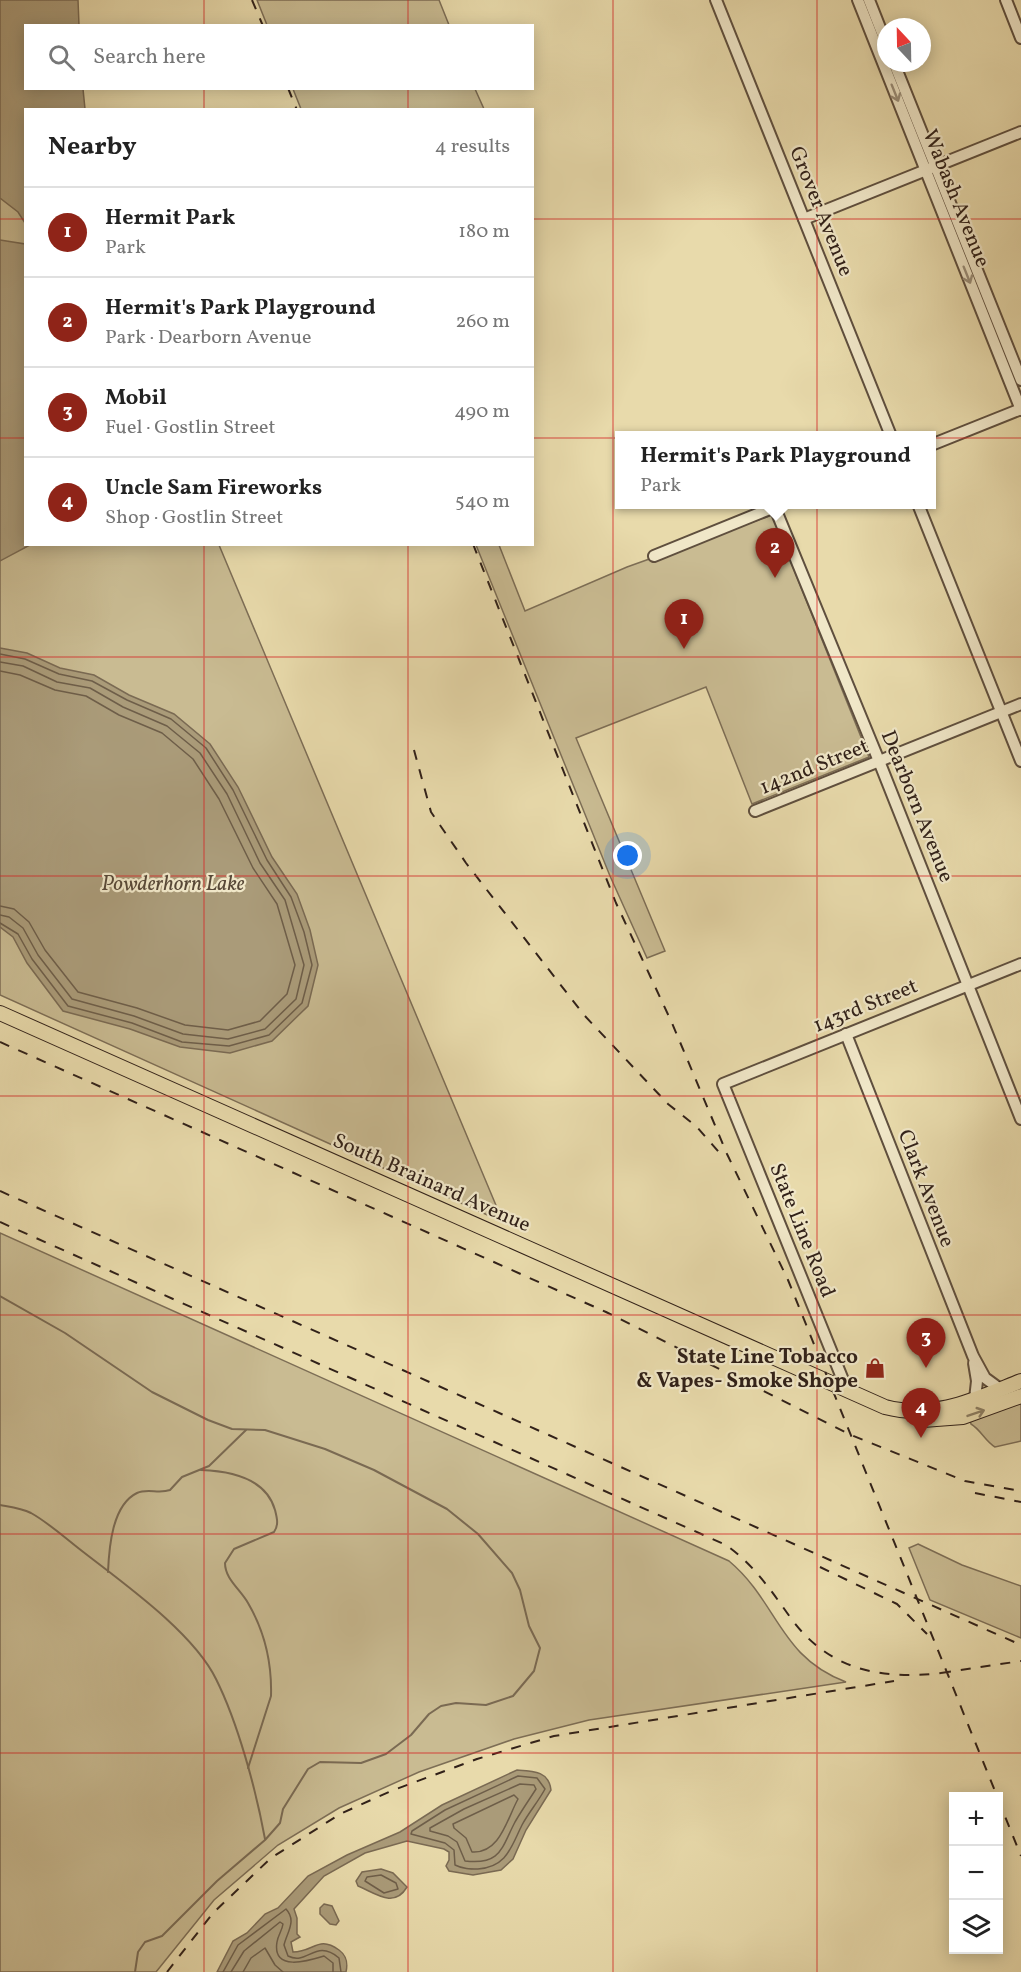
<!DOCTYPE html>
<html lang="en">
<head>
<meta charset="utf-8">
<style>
	:root { --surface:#fff; --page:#f6f6f6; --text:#222; --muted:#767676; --line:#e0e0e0; --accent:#8f2418 }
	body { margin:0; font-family:Vollkorn,serif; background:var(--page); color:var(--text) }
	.controls { position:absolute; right:18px; bottom:18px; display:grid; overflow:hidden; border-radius:0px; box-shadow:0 3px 15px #0003 }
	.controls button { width:54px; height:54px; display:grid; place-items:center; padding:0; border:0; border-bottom:2px solid var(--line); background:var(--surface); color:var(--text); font:30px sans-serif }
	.compass { position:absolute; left:877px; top:18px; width:54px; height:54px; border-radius:50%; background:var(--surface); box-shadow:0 3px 15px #0003; rotate:338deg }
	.you { position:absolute; left:628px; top:856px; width:21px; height:21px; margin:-15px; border:4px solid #fff; border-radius:50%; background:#1a73e8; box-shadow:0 0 0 9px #1a73e833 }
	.badge { display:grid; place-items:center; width:39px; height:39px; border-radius:50%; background:var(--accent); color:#fff; font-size:20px; font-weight:700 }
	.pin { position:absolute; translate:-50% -50px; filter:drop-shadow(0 2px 3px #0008) }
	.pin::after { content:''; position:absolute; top:32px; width:21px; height:18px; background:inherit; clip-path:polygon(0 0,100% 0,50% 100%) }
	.popup { position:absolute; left:615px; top:431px; width:321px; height:78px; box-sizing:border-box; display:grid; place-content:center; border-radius:0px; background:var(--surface); filter:drop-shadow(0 2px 4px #0005); font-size:20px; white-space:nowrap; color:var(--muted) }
	.popup b { font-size:22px; color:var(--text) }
	.popup::after { content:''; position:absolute; left:50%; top:100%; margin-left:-12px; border:12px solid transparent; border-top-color:var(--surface) }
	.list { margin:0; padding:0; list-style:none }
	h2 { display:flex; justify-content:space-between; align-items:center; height:78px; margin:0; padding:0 24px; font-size:26px }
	h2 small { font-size:20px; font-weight:400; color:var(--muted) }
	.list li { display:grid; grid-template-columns:39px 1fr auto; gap:18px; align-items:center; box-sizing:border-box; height:90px; padding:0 24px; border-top:2px solid var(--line) }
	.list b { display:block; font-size:22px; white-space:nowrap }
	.list p { margin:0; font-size:20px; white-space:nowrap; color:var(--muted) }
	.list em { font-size:20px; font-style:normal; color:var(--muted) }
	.icon { flex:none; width:33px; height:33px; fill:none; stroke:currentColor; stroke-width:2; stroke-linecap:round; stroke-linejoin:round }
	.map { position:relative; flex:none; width:1021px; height:1972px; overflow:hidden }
	.search { position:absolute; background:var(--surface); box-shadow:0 3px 15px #0003; left:24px; top:24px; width:510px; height:66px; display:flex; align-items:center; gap:15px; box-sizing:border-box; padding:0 21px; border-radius:0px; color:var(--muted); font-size:22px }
	.panel { position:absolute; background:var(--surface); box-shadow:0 3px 15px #0003; left:24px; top:108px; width:510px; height:438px; border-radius:0px }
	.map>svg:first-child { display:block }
	.green { fill:#c9bb92; stroke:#7d6e56; stroke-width:1.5 }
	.water { fill:#aa9b79; stroke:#7a6a53; stroke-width:1.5 }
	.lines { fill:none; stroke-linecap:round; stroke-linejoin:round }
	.shore { stroke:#6e5e49; stroke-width:1.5 }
	.stream { stroke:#7a6a53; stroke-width:2 }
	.minor-casing { stroke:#5f4f3e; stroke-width:14 }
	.major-casing { stroke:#312119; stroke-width:16 }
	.minor { stroke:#f0e7c8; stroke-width:10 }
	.major { stroke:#e8daab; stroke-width:14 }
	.rail { stroke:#312119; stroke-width:2; stroke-dasharray:10 10; stroke-linecap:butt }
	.oneway { stroke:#9a8e79 }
	.oneway2 { stroke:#8c7e62 }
	.grid { fill:none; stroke:#d62828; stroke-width:1.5; stroke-opacity:0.55 }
	.labels { text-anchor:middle; stroke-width:4.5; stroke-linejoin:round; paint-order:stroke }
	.street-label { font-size:21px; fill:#312119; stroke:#f0e7c8 }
	.park-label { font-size:21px; font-style:italic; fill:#574837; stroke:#f0e7c8 }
	.poi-label { font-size:21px; font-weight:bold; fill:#312119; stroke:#f0e7c8; text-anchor:end }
</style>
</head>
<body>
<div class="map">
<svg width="1021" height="1972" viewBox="0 0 1021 1972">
	<rect width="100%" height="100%" fill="#e8daab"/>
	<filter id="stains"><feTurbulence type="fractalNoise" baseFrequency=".00333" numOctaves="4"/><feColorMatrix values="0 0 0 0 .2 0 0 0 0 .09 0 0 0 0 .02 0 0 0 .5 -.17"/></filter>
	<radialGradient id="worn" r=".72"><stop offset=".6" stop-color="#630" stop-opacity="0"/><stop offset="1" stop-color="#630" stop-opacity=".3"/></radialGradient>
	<g class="green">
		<path d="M257,0h182l10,25h-182z"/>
		<path d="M0,17l26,93v434l193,1 284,677 -503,-227z"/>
		<path d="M293,89h182l9,20h-183z"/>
		<path d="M772,515l97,242 -117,47 -46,-117 -130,51 89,213 -18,7 -37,-82 -134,-331h23l26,66 102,-44z"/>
		<path d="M0,1233l729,328c49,41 50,96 117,121l-257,38 -75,19 -95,33 -80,36 -61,37 -64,55 -58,72h-156z"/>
		<path d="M1021,1402v39l-26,6c-10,-6 -14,-17 -24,-23l-1,-3z"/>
		<path d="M918,1544l44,21 59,21v52l-91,-38 -21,-52z"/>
	</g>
	<g class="water">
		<path d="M0,0h78l1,25 -53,1v62l57,1 2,20 -59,1 -1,113 -7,-11 -18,-14z"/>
		<path d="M0,240l25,4 1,300 4,1 -30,16z"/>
		<path d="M0,648l27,5 33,15 34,7 35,20 45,19 36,30 28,43 34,70 25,37 13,36 8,35 -10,41 -36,35 -42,12 -50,-6 -50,-18 -67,-18 -36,-48 -14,-26 -13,-10z"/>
		<path d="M517,1770c16,1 32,1 34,20l-25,40 -13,29 -12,11 -28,5 -24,-4 -3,-5 3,-6v-8l-5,-3 -37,-8 -42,12 -41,23 -30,33 3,9v16l3,3 -9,5 2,10c21,0 25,-17 46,-2 8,6 9,13 7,22h-129l16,-31 14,-8 18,-19 13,-6 30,-32 39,-21 53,-23 42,-27z"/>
		<path d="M381,1869l12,4 14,14c-13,22 -32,6 -49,-1l-2,-5 6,-9z"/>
		<path d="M324,1904l8,2 7,15 -3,4 -6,-1 -10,-10v-6z"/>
	</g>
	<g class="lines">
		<g class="shore">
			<path d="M0,654l25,5 34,15 33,7 35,19 44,19 35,29 27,42 34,70 24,37 13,35 8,33 -10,38 -33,32 -40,11 -47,-4 -50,-19 -64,-17 -36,-47 -14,-25 -18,-11"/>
			<path d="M0,662l23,4 34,16 33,6 33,19 44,19 33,27 27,41 33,69 25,37 19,65 -8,34 -31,30 -37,10 -45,-5 -49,-18 -62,-17 -34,-44 -15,-27 -14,-11 -9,-2"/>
			<path d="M0,671l20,4 35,15 31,6 33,19 43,18 31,26 26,40 34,69 24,36 18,61 -8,29 -27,27 -32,9 -43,-5 -48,-17 -59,-16 -33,-42 -16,-28 -15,-13 -14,-3"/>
			<path d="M518,1776l19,2 8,11c-7,13 -16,23 -23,36 -11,22 -15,42 -44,44 -8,0 -15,0 -23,-4l-1,-15 -9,-7 -34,-9 1,-3 33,-21z"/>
			<path d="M520,1784l14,1 2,4c-7,11 -14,21 -21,33 -14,27 -14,43 -50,39l-8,-19 -9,-6 -18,-5v-3l34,-19z"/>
			<path d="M514,1795l4,4c-11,20 -18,55 -46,53l-6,-14 -12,-10 -1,-4z"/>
			<path d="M381,1875l15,8 2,6 -14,4 -19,-12 2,-4z"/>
			<path d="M223,1972l15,-27 48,-36c11,12 1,23 -2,36l4,11c20,10 27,-18 51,2l2,14"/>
			<path d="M231,1972l13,-21 36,-29 3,2c-1,7 -5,11 -6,18 -5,30 31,19 47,14l9,7v9"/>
			<path d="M243,1972l8,-14 14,-10 10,17 8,7"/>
		</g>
		<g class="stream">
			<path d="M0,1296l65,37 87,59 56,28 24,9 33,1 60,19 49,21 73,39 31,25 34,39 8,17 9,36 11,22 -6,23 -21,25 -27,9 -30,-2 -15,3 -12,8 -18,21 -25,19 -25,9 -41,-1 -12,7 -25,40 -3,14 -15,17 -48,41 -55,55 -17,6 -7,10 -3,20"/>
			<path d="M201,1470c28,1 65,8 74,40 2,8 4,15 -1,22l-40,17 -9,14c0,16 15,26 23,40 17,29 24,59 23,93l-23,72"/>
			<path d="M0,1505c11,2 21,3 31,8 18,10 34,25 51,38 41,32 111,81 134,128 22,44 40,111 49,160"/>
			<path d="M108,1572c1,-24 4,-67 29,-79 10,-5 22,1 33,-3l12,-13 27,-11 37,-36"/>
		</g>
		<g class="minor-casing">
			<g id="minor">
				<path d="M716,0l175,436"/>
				<path d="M858,0l163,410"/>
				<path d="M869,0l17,43"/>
				<path d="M1006,0l15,38"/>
				<path d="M894,63l127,317"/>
				<path d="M804,219l217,-87"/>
				<path d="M931,445l90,-36"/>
				<path d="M918,504l103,257"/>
				<path d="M775,508l104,253 142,358"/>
				<path d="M654,556l128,-52"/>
				<path d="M755,811l266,-107"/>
				<path d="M846,1034l127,322 12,22 15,11"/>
				<path d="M974,1363l3,18 -2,18"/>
				<path d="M847,1390l-124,-306 298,-120"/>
			</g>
		</g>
		<g class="major-casing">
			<g id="major">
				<path d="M0,1013l885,394c50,13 91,-8 136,-26"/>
				<path d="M923,1420l40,-3 58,-21"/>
			</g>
		</g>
		<use href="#minor" class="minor"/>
		<use href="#major" class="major"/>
		<g class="rail">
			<path d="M252,0l11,26"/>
			<path d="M288,88l9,22"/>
			<path d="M473,544l143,359 56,120 55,131 61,126 209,516"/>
			<path d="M414,750l17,62 35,51 118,152 84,89 29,23 27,31"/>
			<path d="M0,1042l606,270 245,123 114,46 56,10"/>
			<path d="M0,1191l1021,454"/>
			<path d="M0,1222l726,323c28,20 44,44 64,72 38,53 90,63 151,56"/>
			<path d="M975,1493l46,9"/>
			<path d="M820,1567l77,37 30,30"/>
			<path d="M941,1673l80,-12"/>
			<path d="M998,1799l23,57"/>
			<path d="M167,1972l46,-59 58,-55 69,-44 51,-23 86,-32 77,-23 340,-55"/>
		</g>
	</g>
	<defs><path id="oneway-shaft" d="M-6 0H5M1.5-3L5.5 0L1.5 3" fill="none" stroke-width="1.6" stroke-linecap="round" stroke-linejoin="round" transform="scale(1.5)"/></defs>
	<g class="oneway">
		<use href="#oneway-shaft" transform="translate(895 93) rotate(68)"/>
		<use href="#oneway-shaft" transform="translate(967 275) rotate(68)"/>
	</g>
	<use class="oneway2" href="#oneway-shaft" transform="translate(976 1413) rotate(-19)"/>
	<path class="grid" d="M204,0v26M408,0v26M613,0v1972M817,0v1972M204,88v22M408,88v22M0,219h26M532,219h489M0,438h26M532,438h489M204,544v1428M408,544v1428M0,657h1021M0,876h1021M0,1096h1021M0,1315h1021M0,1534h1021M0,1753h1021"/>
	<defs>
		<g id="shop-bare" transform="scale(1.62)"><path d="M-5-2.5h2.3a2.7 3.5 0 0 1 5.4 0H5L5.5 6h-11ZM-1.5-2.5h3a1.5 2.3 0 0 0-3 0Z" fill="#8f2418" stroke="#f0e7c8" stroke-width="2.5" paint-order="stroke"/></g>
	</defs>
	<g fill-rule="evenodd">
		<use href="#shop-bare" x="875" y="1368"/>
	</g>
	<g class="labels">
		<g class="street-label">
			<text transform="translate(957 198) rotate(68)" y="7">Wabash Avenue</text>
			<text transform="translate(822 211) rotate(68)" y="7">Grover Avenue</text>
			<text transform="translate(814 766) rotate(-22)" y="7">142nd Street</text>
			<text transform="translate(918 806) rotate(68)" y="7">Dearborn Avenue</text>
			<text transform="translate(865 1005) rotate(-22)" y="7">143rd Street</text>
			<text transform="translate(432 1182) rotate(24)" y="7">South Brainard Avenue</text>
			<text transform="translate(927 1188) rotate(69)" y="7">Clark Avenue</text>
			<text transform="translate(803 1230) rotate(68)" y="7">State Line Road</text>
		</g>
		<g class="park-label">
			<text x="173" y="890">Powderhorn Lake</text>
		</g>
		<g class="poi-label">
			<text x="858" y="1363">State Line Tobacco<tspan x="858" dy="24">&amp; Vapes- Smoke Shope</tspan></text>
		</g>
	</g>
	<rect width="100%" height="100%" filter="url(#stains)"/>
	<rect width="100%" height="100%" fill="url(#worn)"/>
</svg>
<div class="controls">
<button>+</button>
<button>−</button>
<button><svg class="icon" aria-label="layers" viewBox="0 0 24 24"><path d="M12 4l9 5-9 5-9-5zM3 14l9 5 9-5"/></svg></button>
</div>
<svg class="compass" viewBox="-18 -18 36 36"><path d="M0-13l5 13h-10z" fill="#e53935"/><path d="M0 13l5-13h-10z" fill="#767676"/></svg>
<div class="you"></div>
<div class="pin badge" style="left:684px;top:649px">1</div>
<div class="pin badge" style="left:775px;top:578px">2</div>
<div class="popup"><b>Hermit's Park Playground</b>Park</div>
<div class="pin badge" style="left:926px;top:1368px">3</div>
<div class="pin badge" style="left:921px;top:1438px">4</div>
<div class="search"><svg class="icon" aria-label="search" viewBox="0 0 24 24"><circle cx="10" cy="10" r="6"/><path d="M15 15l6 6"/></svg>Search here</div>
<section class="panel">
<h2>Nearby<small>4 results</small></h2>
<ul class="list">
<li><span class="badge">1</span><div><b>Hermit Park</b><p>Park</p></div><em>180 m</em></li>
<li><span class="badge">2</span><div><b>Hermit's Park Playground</b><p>Park · Dearborn Avenue</p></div><em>260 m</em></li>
<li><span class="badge">3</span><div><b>Mobil</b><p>Fuel · Gostlin Street</p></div><em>490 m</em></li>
<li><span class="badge">4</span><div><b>Uncle Sam Fireworks</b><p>Shop · Gostlin Street</p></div><em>540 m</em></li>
</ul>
</section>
</div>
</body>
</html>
